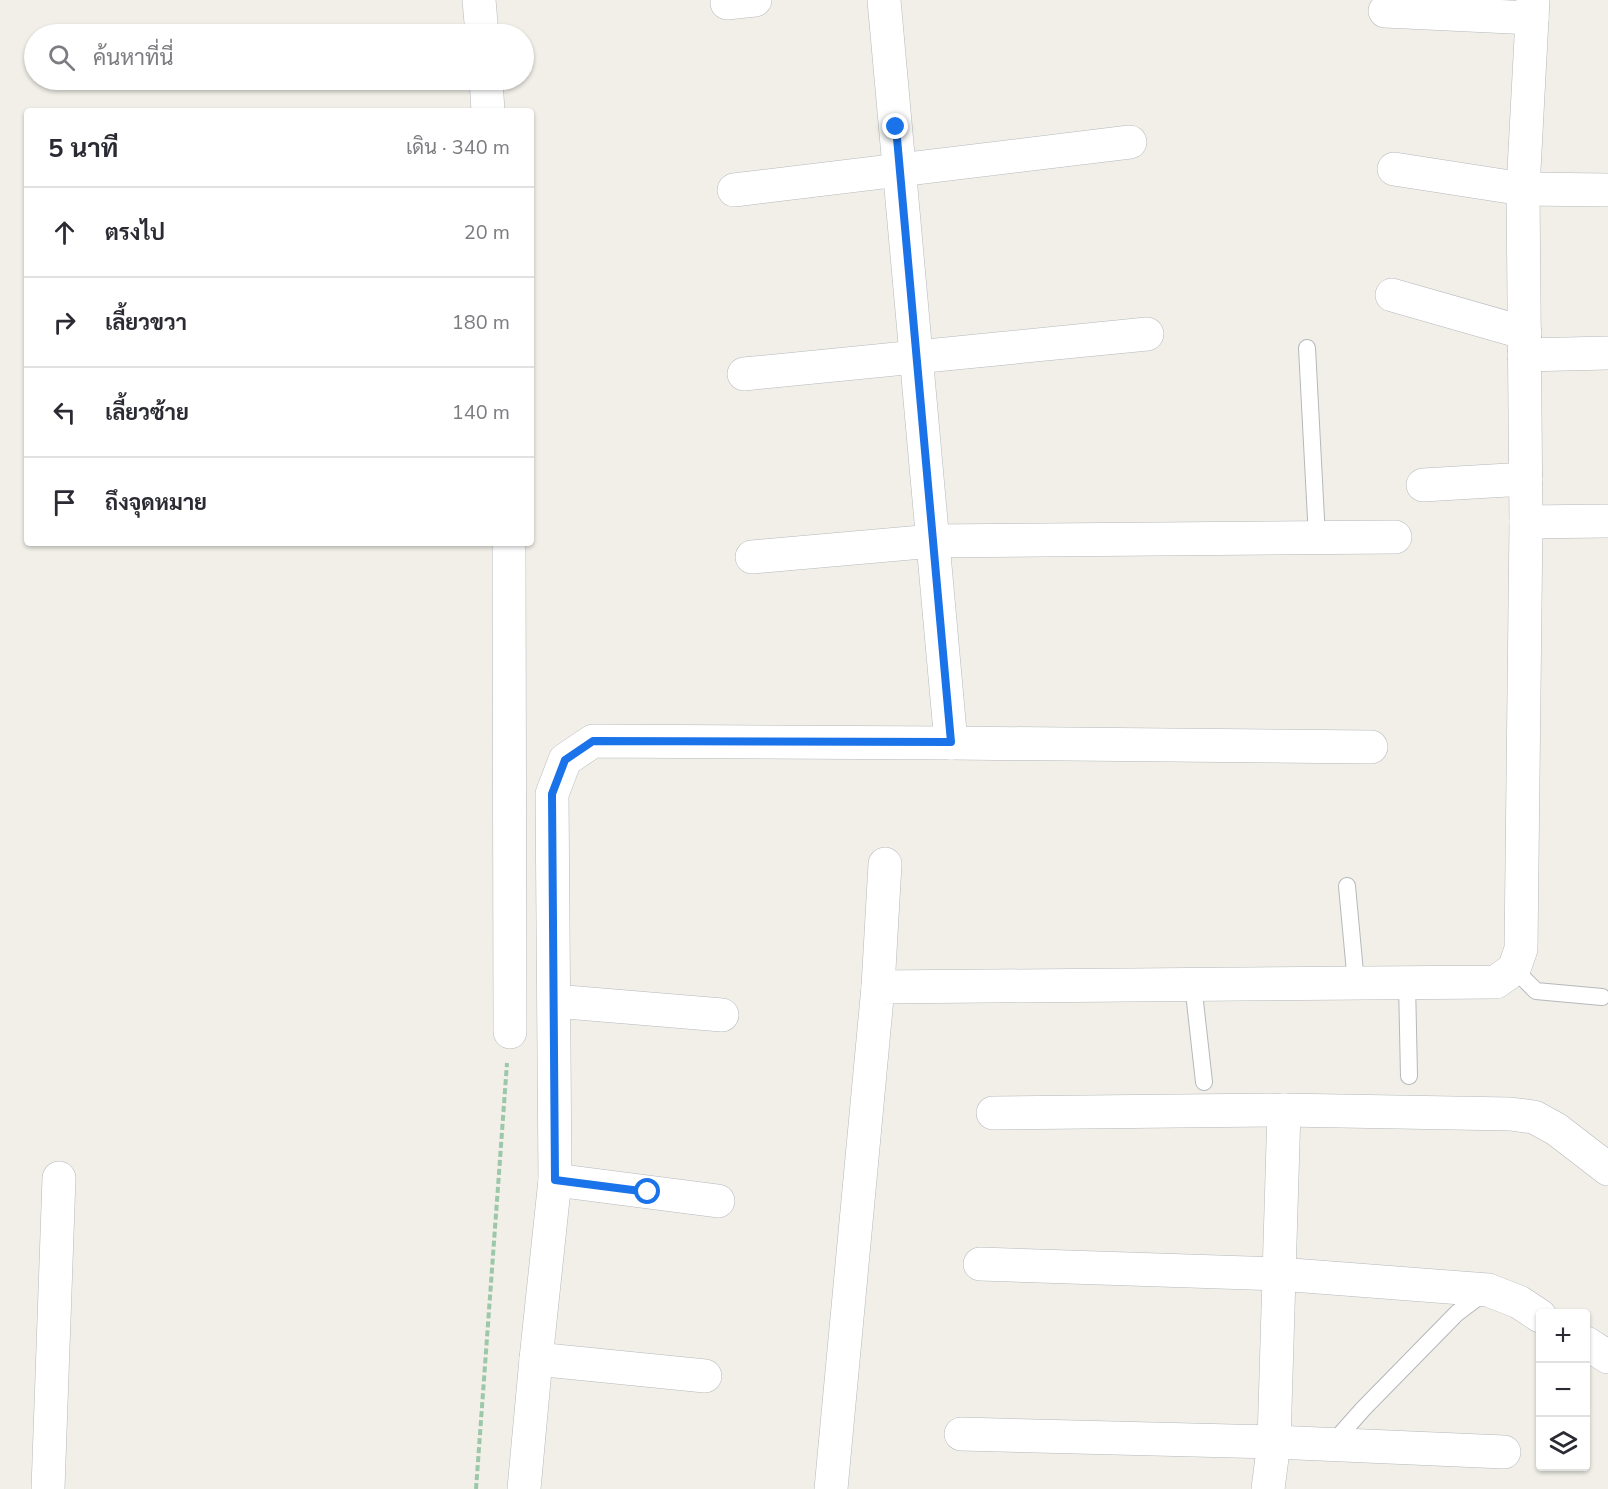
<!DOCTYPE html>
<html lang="th">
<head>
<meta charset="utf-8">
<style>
	:root { --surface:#fff; --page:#f7f7f7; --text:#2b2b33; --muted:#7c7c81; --line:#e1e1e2 }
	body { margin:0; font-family:"Nunito Sans",Sarabun,sans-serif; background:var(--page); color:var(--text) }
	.controls { position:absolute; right:18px; bottom:18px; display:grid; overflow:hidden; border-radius:6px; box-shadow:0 2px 4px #0004 }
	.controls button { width:54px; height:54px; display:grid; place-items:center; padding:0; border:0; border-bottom:2px solid var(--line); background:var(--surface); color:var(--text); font:30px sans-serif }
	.stop { position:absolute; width:18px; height:18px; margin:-14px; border:4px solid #1a73e8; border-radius:50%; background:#fff }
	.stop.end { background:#1a73e8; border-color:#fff; box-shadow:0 2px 6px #0008 }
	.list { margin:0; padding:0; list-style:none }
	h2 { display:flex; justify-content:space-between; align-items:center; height:78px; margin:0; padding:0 24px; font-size:26px }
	h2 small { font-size:20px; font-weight:400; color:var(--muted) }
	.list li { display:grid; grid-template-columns:39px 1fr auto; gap:18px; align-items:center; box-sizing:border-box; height:90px; padding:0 24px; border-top:2px solid var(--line) }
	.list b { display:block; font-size:22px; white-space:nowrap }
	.list em { font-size:20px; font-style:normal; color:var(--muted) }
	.icon { flex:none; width:33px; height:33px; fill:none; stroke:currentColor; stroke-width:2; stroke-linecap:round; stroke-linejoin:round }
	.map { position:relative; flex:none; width:1608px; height:1489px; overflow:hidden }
	.search { position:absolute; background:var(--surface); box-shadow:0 2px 4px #0004; left:24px; top:24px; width:510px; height:66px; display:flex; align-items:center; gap:15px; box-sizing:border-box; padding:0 21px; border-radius:33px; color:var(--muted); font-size:22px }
	.panel { position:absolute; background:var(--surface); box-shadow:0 2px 4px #0004; left:24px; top:108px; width:510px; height:438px; border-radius:6px }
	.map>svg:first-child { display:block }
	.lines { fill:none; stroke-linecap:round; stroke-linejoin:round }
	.lane-casing { stroke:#b5b8bc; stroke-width:18 }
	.street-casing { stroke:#b5b8bc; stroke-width:34 }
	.path { stroke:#9cc7a9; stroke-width:4; stroke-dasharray:6 3; stroke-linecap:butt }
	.lane { stroke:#fff; stroke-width:16 }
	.street { stroke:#fff; stroke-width:33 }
	.route { stroke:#1a73e8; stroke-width:8 }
</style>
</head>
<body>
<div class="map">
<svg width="1608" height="1489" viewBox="0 0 1608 1489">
	<rect width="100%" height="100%" fill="#f1efe8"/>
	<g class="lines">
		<g class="lane-casing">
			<g id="lane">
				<path d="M1307,348l10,190"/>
				<path d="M1347,886l9,97"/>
				<path d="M1514,969l22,22 66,6"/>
				<path d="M1407,983l2,93"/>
				<path d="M1193,984l11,98"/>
				<path d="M1332,1444l31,-35 94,-96 28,-21"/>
			</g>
		</g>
		<g class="street-casing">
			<g id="street">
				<path d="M479,0l3,34"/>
				<path d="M884,0l67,743"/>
				<path d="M727,3l28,-3"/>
				<path d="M1385,11l147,7"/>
				<path d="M486,80l2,31"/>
				<path d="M1394,169l129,20 85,1"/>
				<path d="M734,190l396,-48"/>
				<path d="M1392,295l133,38"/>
				<path d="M1524,355l84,-2"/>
				<path d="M744,374l403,-40"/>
				<path d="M1423,485l103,-6"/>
				<path d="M1526,522l82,-1"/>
				<path d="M509,543l1,489"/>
				<path d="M752,557l181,-16 462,-4"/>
				<path d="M878,987l7,-123"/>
				<path d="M554,1001l168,14"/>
				<path d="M993,1113l291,-3 226,4 24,3 22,12 52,40"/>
				<path d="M555,1180l163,21"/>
				<path d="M980,1264l299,10 209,16 31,12 21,14"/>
				<path d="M1586,1343l22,14"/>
				<path d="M536,1359l169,17"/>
				<path d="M961,1434l313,8 230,10"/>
				<path d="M48,1489l11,-311"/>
				<path d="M524,1489l12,-130 19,-179 -3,-386 13,-34 28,-19 358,2 420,4"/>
				<path d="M831,1489l47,-502 618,-5 18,-13 7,-20 5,-427 -3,-333 10,-189"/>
				<path d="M1268,1489l6,-47 10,-332"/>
			</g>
		</g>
		<path class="path" d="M476,1489l31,-426"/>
		<use href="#lane" class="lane"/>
		<use href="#street" class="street"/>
	</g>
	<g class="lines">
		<path class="route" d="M648,1192l-93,-12 -3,-386 13,-34 28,-19 358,1 -55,-615"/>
	</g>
</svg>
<div class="controls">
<button>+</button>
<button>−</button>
<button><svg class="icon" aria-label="layers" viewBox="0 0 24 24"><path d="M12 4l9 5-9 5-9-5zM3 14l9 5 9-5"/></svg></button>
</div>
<div class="stop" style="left:648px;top:1192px"></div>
<div class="stop end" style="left:896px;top:127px"></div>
<div class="search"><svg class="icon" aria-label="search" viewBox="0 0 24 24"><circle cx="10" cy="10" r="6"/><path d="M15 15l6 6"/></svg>ค้นหาที่นี่</div>
<section class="panel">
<h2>5 นาที<small>เดิน · 340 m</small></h2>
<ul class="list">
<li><svg class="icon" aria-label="ahead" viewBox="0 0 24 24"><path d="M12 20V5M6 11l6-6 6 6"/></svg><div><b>ตรงไป</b></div><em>20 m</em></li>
<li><svg class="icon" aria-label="right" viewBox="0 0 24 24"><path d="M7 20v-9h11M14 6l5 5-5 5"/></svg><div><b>เลี้ยวขวา</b></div><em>180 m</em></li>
<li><svg class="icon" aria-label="left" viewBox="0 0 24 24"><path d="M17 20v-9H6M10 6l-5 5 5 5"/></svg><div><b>เลี้ยวซ้าย</b></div><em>140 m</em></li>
<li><svg class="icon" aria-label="arrive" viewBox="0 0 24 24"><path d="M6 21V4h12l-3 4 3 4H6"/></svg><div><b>ถึงจุดหมาย</b></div></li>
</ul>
</section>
</div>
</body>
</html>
